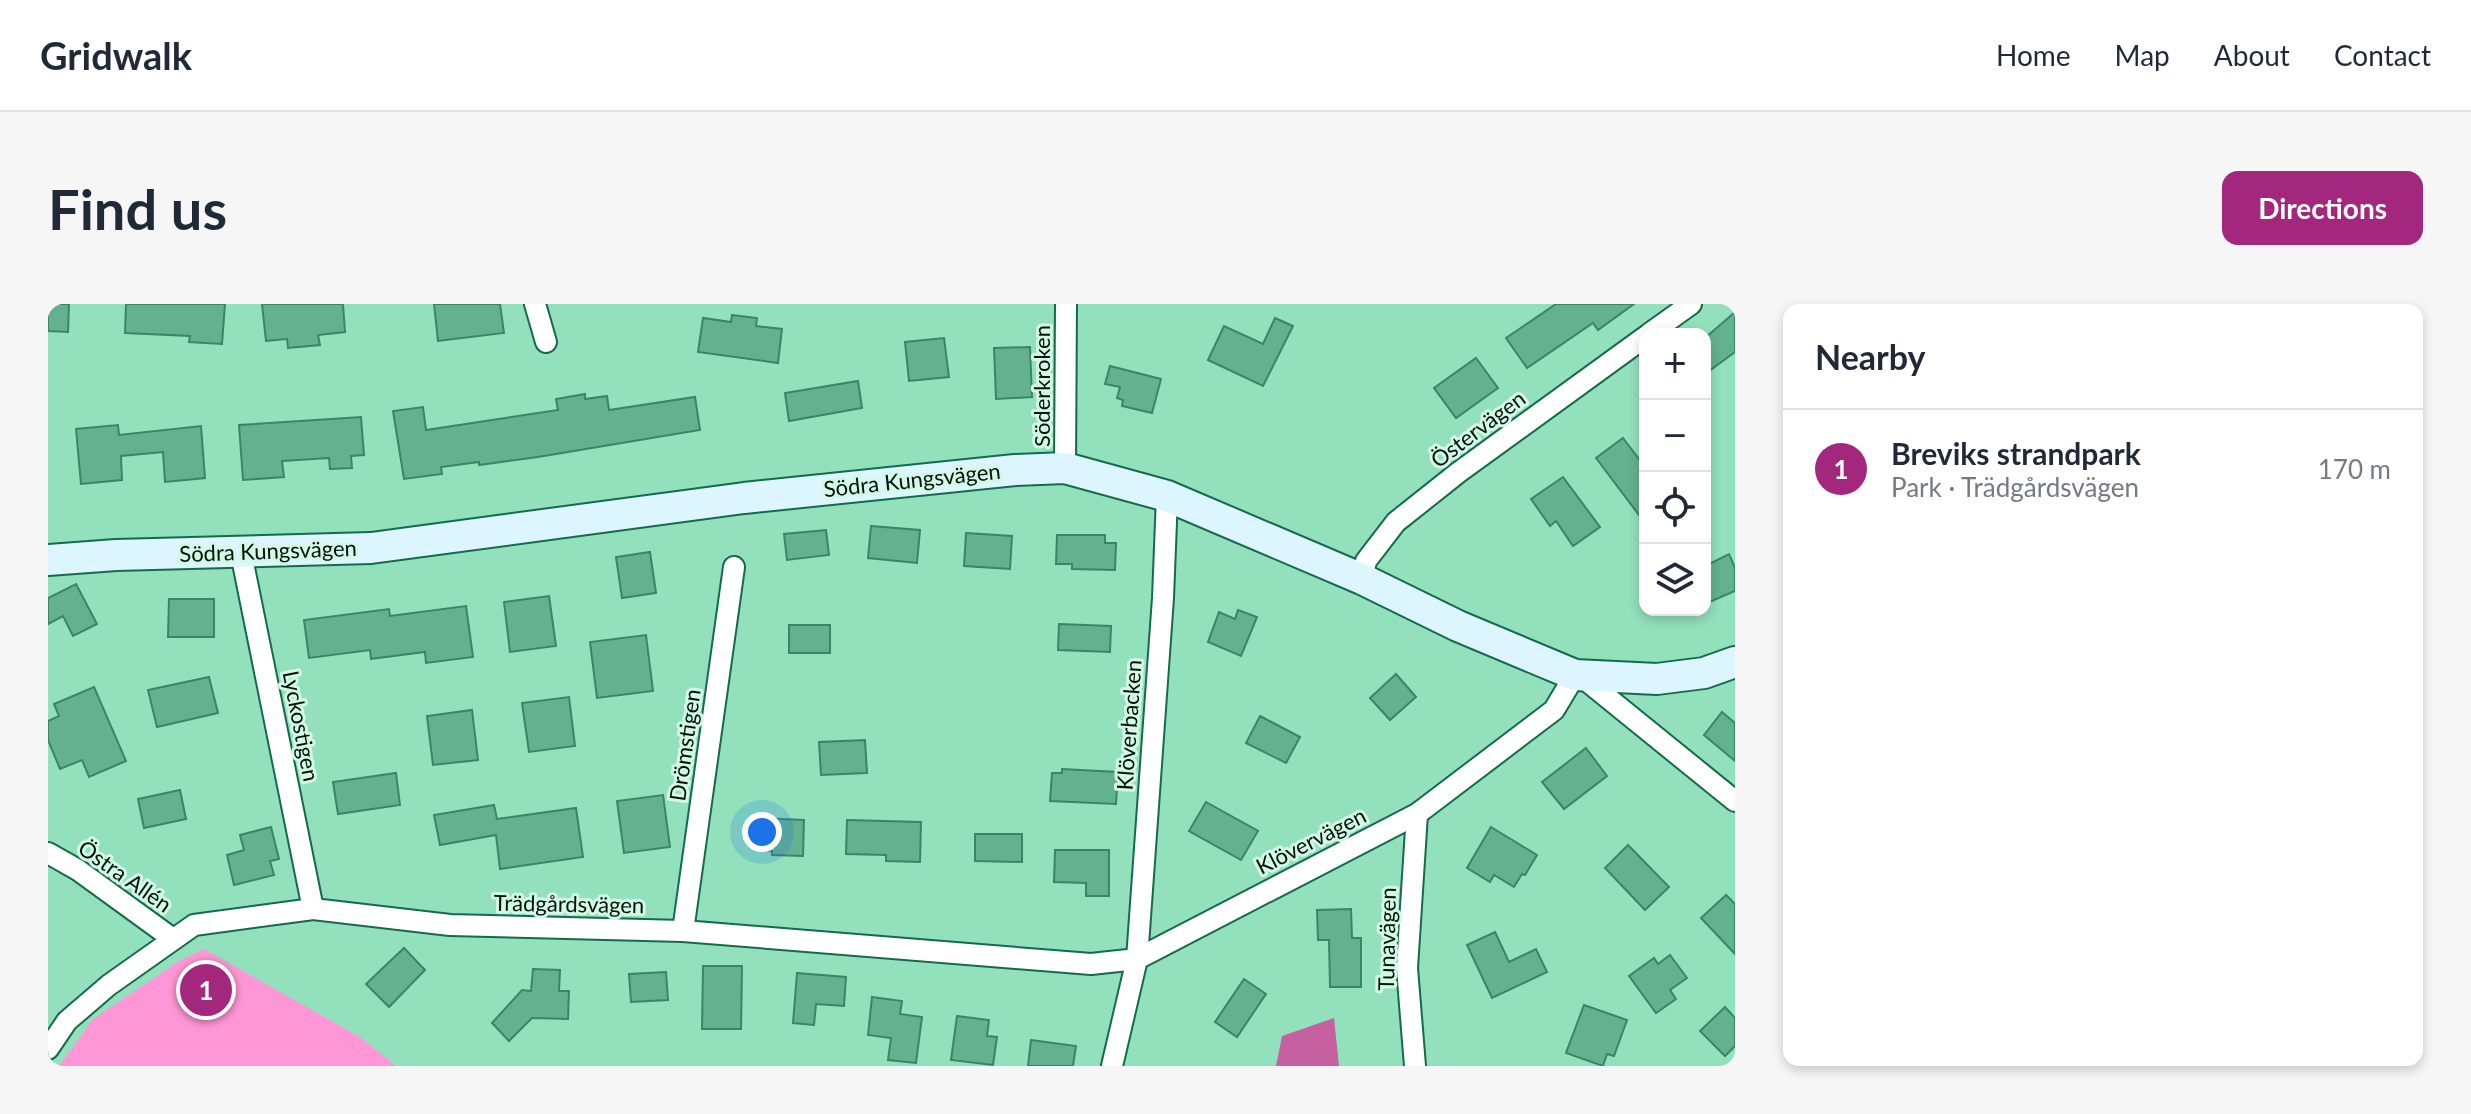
<!DOCTYPE html>
<html lang="en">
<head>
<meta charset="utf-8">
<style>
	:root { --surface:#fff; --page:#f6f6f7; --text:#1f2937; --muted:#747a83; --line:#e0e1e3; --accent:#a3277c }
	body { margin:0; font-family:Lato,sans-serif; background:var(--page); color:var(--text) }
	.controls { position:absolute; right:24px; top:24px; display:grid; overflow:hidden; border-radius:16px; box-shadow:0 4px 12px #0003 }
	.controls button { width:72px; height:72px; display:grid; place-items:center; padding:0; border:0; border-bottom:2px solid var(--line); background:var(--surface); color:var(--text); font:40px sans-serif }
	.you { position:absolute; left:714px; top:528px; width:28px; height:28px; margin:-20px; border:6px solid #fff; border-radius:50%; background:#1a73e8; box-shadow:0 0 0 12px #1a73e833 }
	.badge { display:grid; place-items:center; width:52px; height:52px; border-radius:50%; background:var(--accent); color:#fff; font-size:26px; font-weight:700 }
	.pin { position:absolute; translate:-50% -50%; border:4px solid #fff; box-shadow:0 2px 8px #0006 }
	.list { margin:0; padding:0; list-style:none }
	h2 { display:flex; justify-content:space-between; align-items:center; height:104px; margin:0; padding:0 32px; font-size:34px }
	h2 small { font-size:26px; font-weight:400; color:var(--muted) }
	.list li { display:grid; grid-template-columns:52px 1fr auto; gap:24px; align-items:center; box-sizing:border-box; height:120px; padding:0 32px; border-top:2px solid var(--line) }
	.list b { display:block; font-size:30px; white-space:nowrap }
	.list p { margin:0; font-size:26px; white-space:nowrap; color:var(--muted) }
	.list em { font-size:26px; font-style:normal; color:var(--muted) }
	.icon { flex:none; width:44px; height:44px; fill:none; stroke:currentColor; stroke-width:2; stroke-linecap:round; stroke-linejoin:round }
	.map { position:relative; flex:none; width:1687px; height:762px; overflow:hidden; border-radius:16px }
	header { display:flex; align-items:center; gap:48px; box-sizing:border-box; height:112px; padding:0 40px; background:var(--surface); border-bottom:2px solid var(--line) }
	header strong { font-size:38px }
	nav { display:flex; gap:44px; margin-inline-start:auto; font-size:28px }
	.intro { display:flex; align-items:center; justify-content:space-between; box-sizing:border-box; height:192px; padding:0 48px }
	h1 { margin:0; font-size:56px }
	.button { padding:20px 36px; border-radius:16px; background:var(--accent); color:#fff; font-size:28px; font-weight:700 }
	main { display:flex; gap:48px; padding:0 48px }
	aside { flex:1; background:var(--surface); border-radius:16px; box-shadow:0 4px 12px #0003 }
	.map>svg:first-child { display:block }
	.green { fill:#ff97d6 }
	.forest { fill:#c660a0 }
	.building { fill:#64b18f; stroke:#388666; stroke-width:2 }
	.lines { fill:none; stroke-linecap:round; stroke-linejoin:round }
	.street-casing { stroke:#166a4c; stroke-width:24 }
	.secondary-casing { stroke:#166a4c; stroke-width:34 }
	.street { stroke:#fff; stroke-width:20 }
	.secondary { stroke:#dcf5fe; stroke-width:30 }
	.labels { text-anchor:middle; stroke-width:6; stroke-linejoin:round; paint-order:stroke }
	.street-label { font-size:22px; fill:#00140a; stroke:#d3f8e5 }
</style>
</head>
<body>
<header>
<strong>Gridwalk</strong>
<nav><a>Home</a><a>Map</a><a>About</a><a>Contact</a></nav>
</header>
<div class="intro"><h1>Find us</h1><a class="button">Directions</a></div>
<main>
<div class="map">
<svg width="1687" height="762" viewBox="0 0 1687 762">
	<rect width="100%" height="100%" fill="#93e0bc"/>
	<path class="green" d="M156,645l156,88 36,29h-337l34,-47 86,-58z"/>
	<path class="forest" d="M1286,714l5,48h-63l6,-30z"/>
	<g class="building">
		<path d="M0,0h21l-1,28 -20,-1z"/>
		<path d="M78,0h99l-3,40 -33,-2 1,-6 -65,-3z"/>
		<path d="M214,0h81l2,28 -27,3 2,10 -32,3 -1,-9 -21,2z"/>
		<path d="M386,0h66l4,29 -66,8z"/>
		<path d="M1508,0h78l-36,26 -5,-7 -66,45 -21,-30z"/>
		<path d="M1687,8v40l-30,22v-36z"/>
		<path d="M684,11l25,3 -1,8 26,3 -4,34 -80,-11 5,-34 28,4z"/>
		<path d="M1227,14l18,8 -30,60 -55,-26 16,-34 39,18z"/>
		<path d="M896,34l5,39 -40,4 -4,-39z"/>
		<path d="M982,43l2,50 -36,2 -2,-51z"/>
		<path d="M1428,54l22,30 -42,30 -22,-30z"/>
		<path d="M1062,62l51,13 -9,34 -30,-7 1,-6 -6,-2 3,-11 -15,-3z"/>
		<path d="M810,77l4,27 -73,13 -4,-28z"/>
		<path d="M537,90v5l22,-3 2,14 86,-13 5,33 -162,27 -59,8v-3l-38,5 1,7 -38,5 -11,-68 30,-4 3,23 132,-20 -2,-11z"/>
		<path d="M313,113l3,38 -13,1 1,12 -22,1 -1,-11 -47,3 2,16 -41,3 -4,-55z"/>
		<path d="M70,121l1,10 82,-9 4,52 -40,4 -2,-30 -42,4 1,24 -41,4 -5,-55z"/>
		<path d="M1575,134l22,29v56l-49,-65z"/>
		<path d="M1515,173l37,50 -27,19 -17,-25 -6,5 -19,-27z"/>
		<path d="M823,222l49,4 -3,33 -49,-5z"/>
		<path d="M778,226l3,25 -42,5 -3,-26z"/>
		<path d="M918,229l46,3 -2,33 -46,-3z"/>
		<path d="M1009,231h48v8h11l-1,27 -43,-1v-5h-16z"/>
		<path d="M602,248l6,41 -34,5 -6,-41z"/>
		<path d="M1681,250l6,14v23l-30,13v-38z"/>
		<path d="M28,280l21,40 -24,12 -10,-20 -15,8v-26z"/>
		<path d="M501,292l7,50 -46,6 -6,-50z"/>
		<path d="M121,295h45v38h-46z"/>
		<path d="M418,302l7,51 -47,6 -1,-11 -54,7 -1,-9 -61,8 -5,-38 85,-11 1,7z"/>
		<path d="M1190,306l19,7 -16,39 -33,-14 11,-30 16,7z"/>
		<path d="M1011,320l52,2 -1,26 -52,-2z"/>
		<rect x="741" y="321" width="41" height="28"/>
		<path d="M598,331l7,56 -56,7 -7,-56z"/>
		<path d="M1348,370l20,23 -26,23 -20,-22z"/>
		<path d="M161,373l9,36 -61,14 -9,-37z"/>
		<path d="M46,383l32,74 -37,16 -7,-17 -22,9 -12,-29v-19l11,-5 -5,-12z"/>
		<path d="M521,393l6,49 -46,6 -7,-49z"/>
		<path d="M424,406l6,50 -45,5 -6,-49z"/>
		<path d="M1674,408l13,11v38l-31,-26z"/>
		<path d="M1212,412l40,21 -14,26 -40,-20z"/>
		<path d="M817,436l2,33 -46,2 -2,-33z"/>
		<path d="M1538,444l21,28 -43,33 -22,-27z"/>
		<path d="M1014,465l56,3 -2,32 -66,-3 2,-28h10z"/>
		<path d="M348,469l4,32 -62,9 -5,-32z"/>
		<path d="M132,486l6,29 -42,9 -6,-29z"/>
		<path d="M615,491l7,52 -46,6 -7,-52z"/>
		<path d="M1158,498l52,29 -17,29 -52,-29z"/>
		<path d="M446,501l3,14 79,-11 7,49 -83,12 -4,-34 -56,10 -6,-30z"/>
		<path d="M710,514l46,2 -1,36 -31,-1v-4l-15,-1z"/>
		<path d="M799,516l74,2 -1,40 -34,-1v-6l-40,-1z"/>
		<path d="M223,523l8,32 -9,2 4,14 -40,10 -7,-30 17,-5 -4,-15z"/>
		<path d="M1443,523l46,28 -12,20 -3,-1 -8,13 -20,-12 -4,7 -23,-14z"/>
		<path d="M927,530h47v28l-47,-1z"/>
		<path d="M1580,541l41,42 -24,23 -40,-42z"/>
		<path d="M1007,546h54v46h-23v-13l-32,-1z"/>
		<path d="M1678,591l9,9v50l-34,-36z"/>
		<path d="M1303,605l1,29h9v49h-31l-1,-47h-11l-1,-30z"/>
		<path d="M1447,628l14,30 27,-13 11,23 -55,26 -25,-53z"/>
		<path d="M356,644l21,22 -36,37 -23,-23z"/>
		<path d="M1622,651l17,23 -17,12 6,9 -20,14 -27,-37 25,-18 4,6z"/>
		<path d="M655,662h39l-1,63h-39z"/>
		<path d="M485,665l27,1 -1,21h10l-1,28 -36,-1 -23,23 -17,-18 30,-33 9,1z"/>
		<path d="M618,668l2,28 -37,2 -2,-28z"/>
		<path d="M749,669l49,4 -2,29 -28,-2 -2,21 -21,-2z"/>
		<path d="M1196,675l22,15 -29,43 -22,-15z"/>
		<path d="M824,693l30,4 -2,13 22,3 -6,46 -28,-3 3,-22 -23,-3z"/>
		<path d="M1536,701l43,15 -13,36 -7,-2 -4,12 -37,-13z"/>
		<path d="M1677,703l10,11v28l-10,10 -25,-25z"/>
		<path d="M909,712l32,4 -2,16 10,1 -4,28 -42,-5z"/>
		<path d="M983,736l45,6 -3,20h-45z"/>
	</g>
	<g class="lines">
		<g class="street-casing">
			<g id="street">
				<path d="M487,0l11,38"/>
				<path d="M1601,30l42,-30"/>
				<path d="M1017,164l1,-164"/>
				<path d="M193,249l72,356"/>
				<path d="M1314,275l4,-18 30,-39 63,-50 186,-135"/>
				<path d="M1534,373l153,124"/>
				<path d="M0,549l30,17 95,69"/>
				<path d="M635,627l51,-364"/>
				<path d="M0,745l19,-28 42,-36 85,-60 119,-16 137,16 233,6 408,33 46,-5 26,-361 4,-102"/>
				<path d="M1064,762l25,-107 280,-145 137,-104 21,-35"/>
				<path d="M1367,762l-8,-98 10,-154"/>
			</g>
		</g>
		<g class="secondary-casing">
			<path id="secondary" d="M0,256l68,-5 255,-7 373,-50 271,-28 50,-2 102,28 195,83 96,47 117,49 82,4 47,-6 31,-11"/>
		</g>
		<use href="#street" class="street"/>
		<use href="#secondary" class="secondary"/>
	</g>
	<g class="labels">
		<g class="street-label">
			<text transform="translate(994 82) rotate(-90)" y="8">Söderkroken</text>
			<text transform="translate(1430 125) rotate(-37)" y="8">Östervägen</text>
			<text transform="translate(864 176) rotate(-6)" y="8">Södra Kungsvägen</text>
			<text transform="translate(220 247) rotate(-2)" y="8">Södra Kungsvägen</text>
			<text transform="translate(1081 421) rotate(-86)" y="8">Klöverbacken</text>
			<text transform="translate(253 422) rotate(79)" y="8">Lyckostigen</text>
			<text transform="translate(637 441) rotate(-82)" y="8">Drömstigen</text>
			<text transform="translate(1263 537) rotate(-27)" y="8">Klövervägen</text>
			<text transform="translate(77 572) rotate(35)" y="8">Östra Allén</text>
			<text transform="translate(521 600) rotate(1)" y="8">Trädgårdsvägen</text>
			<text transform="translate(1339 635) rotate(-89)" y="8">Tunavägen</text>
		</g>
	</g>
</svg>
<div class="controls">
<button>+</button>
<button>−</button>
<button><svg class="icon" aria-label="locate" viewBox="0 0 24 24"><circle cx="12" cy="12" r="6"/><path d="M12 2v4M12 18v4M2 12h4M18 12h4"/></svg></button>
<button><svg class="icon" aria-label="layers" viewBox="0 0 24 24"><path d="M12 4l9 5-9 5-9-5zM3 14l9 5 9-5"/></svg></button>
</div>
<div class="you"></div>
<div class="pin badge" style="left:158px;top:686px">1</div>
</div>
<aside>
<h2>Nearby<small></small></h2>
<ul class="list">
<li><span class="badge">1</span><div><b>Breviks strandpark</b><p>Park · Trädgårdsvägen</p></div><em>170 m</em></li>
</ul>
</aside>
</main>
</body>
</html>
